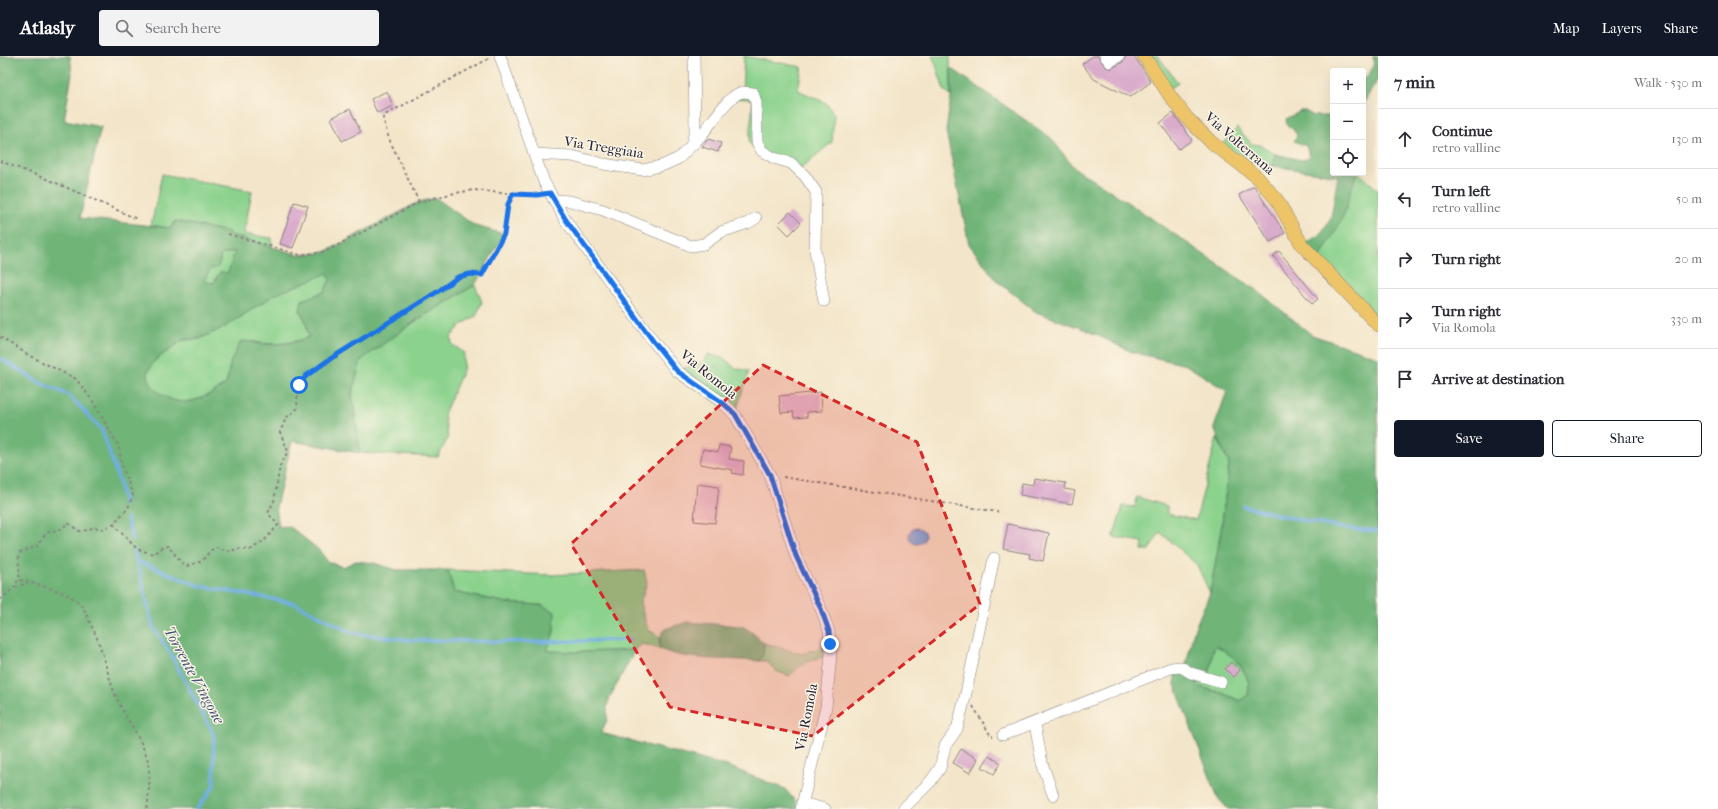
<!DOCTYPE html>
<html lang="en">
<head>
<meta charset="utf-8">
<style>
	:root { --surface:#fff; --page:#f2f2f3; --text:#2b2b33; --muted:#7c7c81; --line:#e1e1e2; --accent:#111827 }
	body { margin:0; font-family:"IM FELL French Canon",serif; background:var(--page); color:var(--text) }
	.controls { position:absolute; right:12px; top:12px; display:grid; overflow:hidden; border-radius:4px; box-shadow:0 4px 16px #0002 }
	.controls button { width:36px; height:36px; display:grid; place-items:center; padding:0; border:0; border-bottom:1px solid var(--line); background:var(--surface); color:var(--text); font:20px sans-serif }
	.stop { position:absolute; width:12px; height:12px; margin:-9px; border:3px solid #1a73e8; border-radius:50%; background:#fff }
	.stop.end { background:#1a73e8; border-color:#fff; box-shadow:0 1px 4px #0008 }
	.list { margin:0; padding:0; list-style:none }
	h2 { display:flex; justify-content:space-between; align-items:center; height:52px; margin:0; padding:0 16px; font-size:17px }
	h2 small { font-size:13px; font-weight:400; color:var(--muted) }
	.list li { display:grid; grid-template-columns:26px 1fr auto; gap:12px; align-items:center; box-sizing:border-box; height:60px; padding:0 16px; border-top:1px solid var(--line) }
	.list b { display:block; font-size:15px; white-space:nowrap }
	.list p { margin:0; font-size:13px; white-space:nowrap; color:var(--muted) }
	.list em { font-size:13px; font-style:normal; color:var(--muted) }
	.actions { display:flex; gap:8px; padding:12px 16px }
	.actions a { flex:1; padding:9px 0; border:1px solid var(--accent); border-radius:4px; text-align:center; font-size:14px; color:var(--accent) }
	.actions .main { background:var(--accent); color:#fff }
	.icon { flex:none; width:22px; height:22px; fill:none; stroke:currentColor; stroke-width:2; stroke-linecap:round; stroke-linejoin:round }
	.map { position:relative; flex:none; width:1378px; height:753px; overflow:hidden }
	header { display:flex; align-items:center; gap:24px; box-sizing:border-box; height:56px; padding:0 20px; background:var(--accent); color:#fff }
	header strong { font-size:19px }
	nav { display:flex; gap:22px; margin-inline-start:auto; font-size:14px }
	.search { width:280px; height:36px; background:var(--page); display:flex; align-items:center; gap:10px; box-sizing:border-box; padding:0 14px; border-radius:4px; color:var(--muted); font-size:15px }
	main { display:flex }
	aside { flex:1; background:var(--surface) }
	.map>svg:first-child { display:block }
	.green { fill:#8bd28d; stroke:#567a64 }
	.forest { fill:#70b478; stroke:#496b5a; fill-rule:evenodd }
	.water { fill:#71aee3; stroke:#4a688f }
	.lines { fill:none; stroke-linecap:round; stroke-linejoin:round }
	.stream { stroke:#71aee3; stroke-width:3.5 }
	.building { fill:#daaccc }
	.minor-casing { stroke:#8a8482; stroke-width:12 }
	.major-casing { stroke:#8a8482; stroke-width:14 }
	.path { stroke:#8a8482; stroke-width:2; stroke-dasharray:3 3; stroke-linecap:butt }
	.minor { stroke:#fff; stroke-width:11 }
	.major { stroke:#eec469; stroke-width:13 }
	.route { stroke:#1a73e8; stroke-width:5 }
	.marked { fill:#d62828; fill-opacity:0.2; stroke:#d62828; stroke-width:3; stroke-dasharray:8 5; stroke-linejoin:round }
	.labels { text-anchor:middle; stroke-width:3; stroke-linejoin:round; paint-order:stroke }
	.street-label { font-size:14px; fill:#22223b; stroke:#fcf5e5 }
	.water-label { font-size:15px; font-style:italic; fill:#3e5376; stroke:#fcf5e5 }
</style>
</head>
<body>
<header>
<strong>Atlasly</strong>
<div class="search"><svg class="icon" aria-label="search" viewBox="0 0 24 24"><circle cx="10" cy="10" r="6"/><path d="M15 15l6 6"/></svg>Search here</div>
<nav><a>Map</a><a>Layers</a><a>Share</a></nav>
</header>
<main>
<div class="map">
<svg width="1378" height="753" viewBox="0 0 1378 753">
	<rect width="100%" height="100%" fill="#fcf5e5"/>
	<filter id="ink" filterUnits="userSpaceOnUse"><feTurbulence type="fractalNoise" baseFrequency=".025" numOctaves="2"/><feDisplacementMap in="SourceGraphic" scale="8" xChannelSelector="R" yChannelSelector="G"/><feConvolveMatrix kernelMatrix="1 2 1 2 8 2 1 2 1" color-interpolation-filters="sRGB"/></filter>
	<filter id="wash" filterUnits="userSpaceOnUse"><feTurbulence type="fractalNoise" baseFrequency=".012" numOctaves="4" result="noise"/><feDisplacementMap in="SourceGraphic" scale="16" xChannelSelector="R" yChannelSelector="G"/><feGaussianBlur stdDeviation="0.9" result="paint"/><feColorMatrix in="noise" values="0 0 0 0 0 0 0 0 0 0 0 0 0 0 0 0 0 1.4 0 .05"/><feComposite in="paint" operator="in"/></filter>
	<g filter="url(#wash)">
		<rect width="100%" height="100%" fill="#f3e5c9"/>
		<g class="green">
			<path d="M744,0l58,11 -4,23 28,13 8,11 -2,28 -33,28 -41,-19 -9,-8 4,-44 -22,-1 11,-6z"/>
			<path d="M932,0h18l1,41 -7,-7 -8,-25z"/>
			<path d="M1144,0h14l20,27 -12,8z"/>
			<path d="M1237,72l15,16 8,1 15,9 -2,12 -27,-6 -23,-16z"/>
			<path d="M1358,117h1l19,17v135l-60,-63 27,-51 7,-29z"/>
			<path d="M162,118l90,17 -8,43 28,4v9l-44,-13 1,-2 -54,-11 -4,7 -21,-3 3,-8z"/>
			<path d="M236,194l-8,23 -11,3 -3,7 -8,-1 -3,-2 7,-10 10,-8v-7z"/>
			<path d="M328,216l2,8 -6,12 -11,4 -13,14 6,12 3,15c-17,7 -40,9 -57,4l-21,20 -5,23c-19,13 -42,26 -63,11 -3,-2 -8,-5 -10,-7 -3,-4 -4,-11 -6,-15l7,-12 29,-21 16,-1 26,-12 49,-32z"/>
			<path d="M475,229l7,17 -6,14 -15,9 -10,12 1,7 12,9 -1,17 -19,44 4,24 -10,19 -78,-4 -8,-59 9,-34 56,-40z"/>
			<path d="M708,298l17,5 10,9 14,3 -14,44 -58,-44 26,-9z"/>
			<path d="M1217,381l12,27 -8,67 -11,62 -13,-28 -37,-33 -11,18h-7l1,-8 -30,-5 10,-31 12,1 2,-10 30,9v8l29,6z"/>
			<path d="M448,514l103,5 93,-5 3,12 -7,21 6,21 4,7 9,5 1,13 -18,-5 -7,6 -55,2 -33,-1 7,-19 -13,-27 -33,-2 -54,-11z"/>
			<path d="M764,587l38,11 28,-10 1,10 -27,9 -15,13 -13,-5 -10,-10h-7l4,-7z"/>
			<path d="M1216,590c14,6 31,24 33,39 0,3 -1,7 -1,10l-8,6 -18,-8 -22,-6 -3,-3 -1,-8 13,-3c3,-9 1,-21 7,-27z"/>
		</g>
		<g class="forest">
			<path d="M0,0h70l2,18 -8,46 37,7 -21,91 91,10 4,-7 54,11 -1,2 72,21 25,-3 94,-50 17,-4 39,28 29,8 -29,51 -58,35 -56,40 -9,34 8,59 -68,-12 -16,65 3,21 10,-1 30,24 9,12 15,5 13,-6 17,2 24,7h51l6,22 54,11 33,2 14,7 -1,20 -7,19 33,1 55,-2 -25,47 -3,9v14l-6,13 126,33 58,23 17,20h-802zM235,195l-7,22 -8,-1 -6,11 -8,-1 -2,-2 6,-10 8,-3 3,-12zM328,217l2,7 -6,12 -22,8 -2,10 6,12 3,15c-14,6 -32,8 -47,7 -7,-1 -13,-3 -21,-3l-10,20 -5,23c-19,13 -42,26 -63,11 -3,-2 -8,-5 -10,-8 -3,-3 -4,-10 -6,-14l7,-12 29,-21 16,-1 26,-12 49,-32z"/>
			<path d="M1373,0h5v23l-15,25v-24c8,-6 12,-14 10,-24z"/>
			<path d="M951,12l100,70 23,30 34,21 151,103 53,43 66,22v452h-150l-10,-11 -36,-94 -7,-20v-10l11,-9 8,-35 16,-37 11,-62 8,-67 -15,-36 13,-37 -41,-26 -54,-13 -46,-22 -50,-18 -39,-31 -28,-37 -23,-113 5,-34zM1217,590c13,6 30,24 32,39 0,3 -1,7 -1,10l-8,6 -18,-8 -22,-6 -3,-3 -1,-5 13,-6 2,-6 2,-18z"/>
			<path d="M1301,55h4l9,5h19v57h25c-7,13 -9,26 -13,39 -7,18 -19,33 -27,50l-16,-17 18,-10 11,-17 7,-42 -65,-10 2,-12 27,6 8,-3 -4,-11 -12,-5 3,-6 -5,-7 -5,-3 -1,-6z"/>
			<path d="M687,566l55,4 11,7 11,10 -1,11 -4,7c-31,-3 -71,1 -99,-12 -1,-24 8,-20 27,-27z"/>
		</g>
		<circle class="water" cx="917" cy="480" r="8"/>
		<g class="lines">
			<g class="stream">
				<path d="M0,302l40,25 29,12 33,35 17,51 5,24"/>
				<path d="M1243,450c44,11 89,23 135,25"/>
				<path d="M127,462l5,22"/>
				<path d="M134,494l19,77 16,24 45,84v51l-17,23"/>
				<path d="M137,505l63,25 94,17 59,30 57,7 118,2 102,-2"/>
			</g>
		</g>
		<g id="blocks">
			<g class="building">
				<path d="M1093,0h5l7,10 5,3 13,-7 3,-6h8l17,26 -21,15 -36,-18 -12,-15z"/>
				<path d="M387,35l6,15 -16,7 -6,-14z"/>
				<path d="M350,53l11,23 -19,9 -11,-23z"/>
				<path d="M1173,57l19,27 -13,9 -19,-26z"/>
				<path d="M708,83l13,4 -3,9 -16,-5z"/>
				<path d="M1254,130l31,47 -15,9 -31,-47z"/>
				<path d="M294,146l14,4 -15,42 -13,-4z"/>
				<path d="M790,156l11,11 -12,12 -11,-11z"/>
				<path d="M1279,195l39,48 -6,5 -39,-48z"/>
				<path d="M821,336l1,19 -15,1v5l-13,1 -1,-6 -12,1 -2,-17z"/>
				<path d="M719,389l12,2 -2,12 15,2 -1,14 -11,-2 1,-3 -33,-6 3,-15 15,3z"/>
				<path d="M1034,422l32,5 -1,6 10,2 -3,13 -52,-9 2,-12 11,2z"/>
				<path d="M697,427l22,3 -4,37 -21,-2z"/>
				<path d="M1008,468l41,9 -6,28 -14,-3 1,-4 -27,-5z"/>
				<path d="M1231,606l9,8 -6,7 -9,-8z"/>
				<path d="M961,693l17,10 -8,14 -17,-10z"/>
				<path d="M989,700l12,7 -7,11 -12,-7z"/>
			</g>
		</g>
	</g>
	<g filter="url(#ink)">
		<use href="#blocks" fill-opacity="0" stroke="#8a8482" stroke-width="1"/>
		<g class="lines">
			<g class="minor-casing">
				<g id="minor">
					<path d="M500,0l44,126 22,39 87,120 24,30 46,32 12,12 35,60 26,82 25,52 8,22 2,23 -5,53 -25,102"/>
					<path d="M1105,0l5,6 9,-6"/>
					<path d="M691,90c16,-12 35,-52 52,-54 3,0 7,1 10,1l3,9 1,40 5,9 12,7 17,5 14,13 11,16 -1,58 9,51"/>
					<path d="M534,98l38,2 31,8 40,6 21,-5 15,-7 12,-12 4,-15 -1,-75"/>
					<path d="M554,144l16,1 33,9 88,36 13,-2 17,-12 27,-9 8,-5"/>
					<path d="M1035,668l7,39 11,32"/>
					<path d="M1003,679l168,-67 10,-1 10,6 30,9"/>
					<path d="M802,747l23,6"/>
					<path d="M903,753l28,-28 9,-13 5,-22 12,-17 8,-31 29,-140"/>
				</g>
			</g>
			<g class="major-casing">
				<path id="major" d="M1144,0l26,40 17,22 24,24 46,35 20,23 25,45 76,80"/>
			</g>
			<g class="path">
				<path d="M0,105l54,21 83,37"/>
				<path d="M419,146l-30,-63 -6,-21 2,-3 105,-57"/>
				<path d="M228,178l72,21 25,-3 94,-50 31,-8 24,-4 27,3 38,1"/>
				<path d="M0,281l30,19 46,23 16,21 26,45 4,21 11,29 -5,13 -15,16 -9,5 -11,-2 -5,3 -9,1 -11,-8 -7,6 -15,4 -9,13 -17,7c-4,8 1,16 -1,25l1,2c17,5 46,10 59,23 6,5 9,16 13,24 12,23 15,50 26,74 9,19 23,37 29,57 4,11 2,39 0,51"/>
				<path d="M783,421l215,35"/>
				<path d="M113,468l24,25 16,5 10,-7 5,-1 13,16 6,4 15,-5 8,-10 6,-4 14,5c7,-4 12,-5 20,-2l13,-8 15,-17 -10,-12 6,-12 6,-35 8,-15 -8,-19 6,-14 12,-10 -1,-6 2,-17 7,-9 152,-99 12,-3 12,1 22,-41 4,-30 5,-10"/>
				<path d="M15,531l13,-4"/>
				<path d="M0,544l14,-12 5,-10"/>
				<path d="M973,650l18,30h2"/>
			</g>
			<use href="#minor" class="minor"/>
			<use href="#major" class="major"/>
		</g>
	</g>
	<g class="lines" filter="url(#ink)">
		<path class="route" d="M299,329l7,-9 24,-17 110,-69 18,-13 12,-3 12,1 22,-41 4,-30 5,-10 24,1 13,-2 16,27 87,121 24,30 46,32 12,11 35,61 26,81 25,53 8,22 1,13"/>
	</g>
	<path class="marked" d="M763,309l154,77 63,162 -167,132 -143,-29 -99,-163z"/>
	<g class="labels">
		<g class="street-label">
			<text transform="translate(1240 87) rotate(41)" y="5">Via Volterrana</text>
			<text transform="translate(604 91) rotate(9)" y="5">Via Treggiaia</text>
			<text transform="translate(709 318) rotate(39)" y="5">Via Romola</text>
			<text transform="translate(806 661) rotate(-79)" y="5">Via Romola</text>
		</g>
		<g class="water-label">
			<text transform="translate(194 619) rotate(61)" y="5">Torrente Vingone</text>
		</g>
	</g>
</svg>
<div class="controls">
<button>+</button>
<button>−</button>
<button><svg class="icon" aria-label="locate" viewBox="0 0 24 24"><circle cx="12" cy="12" r="6"/><path d="M12 2v4M12 18v4M2 12h4M18 12h4"/></svg></button>
</div>
<div class="stop" style="left:299px;top:329px"></div>
<div class="stop end" style="left:830px;top:588px"></div>
</div>
<aside>
<h2>7 min<small>Walk · 530 m</small></h2>
<ul class="list">
<li><svg class="icon" aria-label="ahead" viewBox="0 0 24 24"><path d="M12 20V5M6 11l6-6 6 6"/></svg><div><b>Continue</b><p>retro valline</p></div><em>130 m</em></li>
<li><svg class="icon" aria-label="left" viewBox="0 0 24 24"><path d="M17 20v-9H6M10 6l-5 5 5 5"/></svg><div><b>Turn left</b><p>retro valline</p></div><em>50 m</em></li>
<li><svg class="icon" aria-label="right" viewBox="0 0 24 24"><path d="M7 20v-9h11M14 6l5 5-5 5"/></svg><div><b>Turn right</b></div><em>20 m</em></li>
<li><svg class="icon" aria-label="right" viewBox="0 0 24 24"><path d="M7 20v-9h11M14 6l5 5-5 5"/></svg><div><b>Turn right</b><p>Via Romola</p></div><em>330 m</em></li>
<li><svg class="icon" aria-label="arrive" viewBox="0 0 24 24"><path d="M6 21V4h12l-3 4 3 4H6"/></svg><div><b>Arrive at destination</b></div></li>
</ul>
<div class="actions"><a class="main">Save</a><a>Share</a></div>
</aside>
</main>
</body>
</html>
